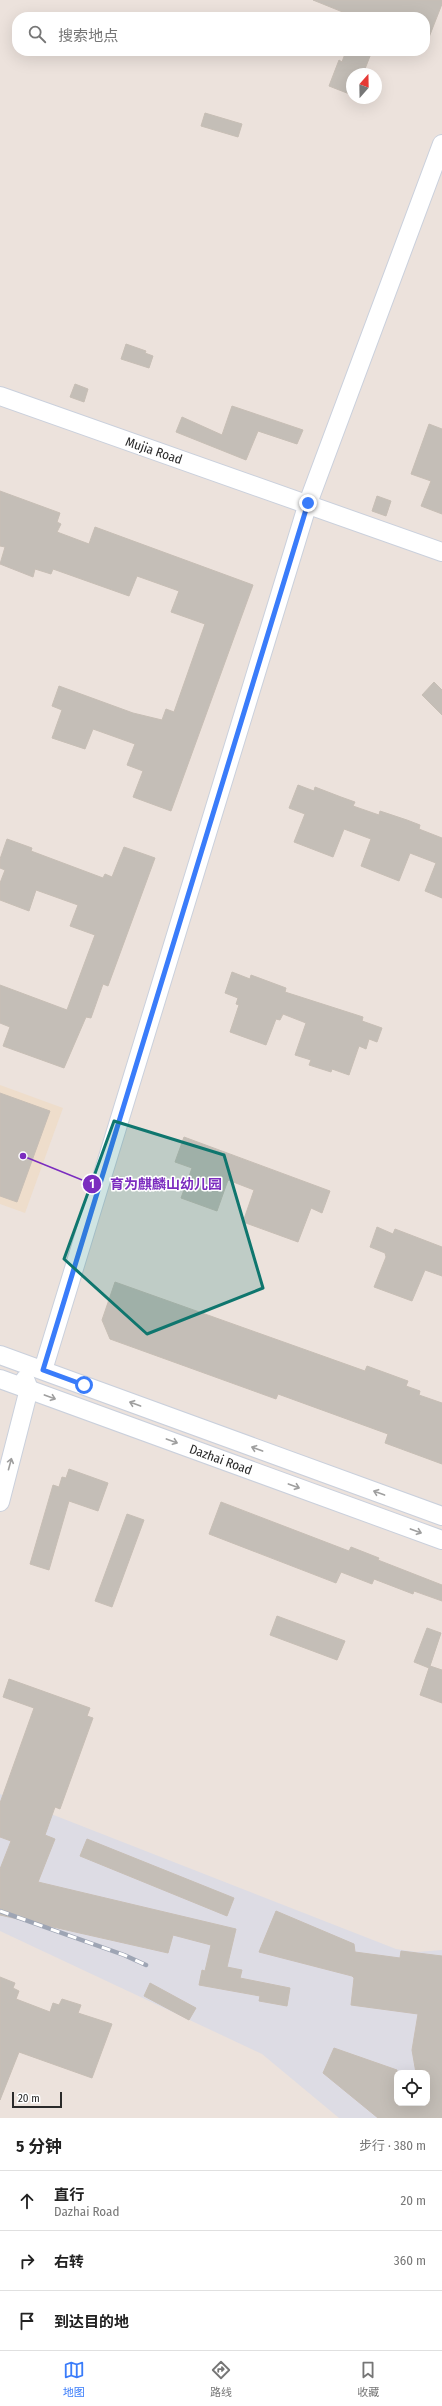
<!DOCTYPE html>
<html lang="zh">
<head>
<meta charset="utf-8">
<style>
	:root { --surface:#fff; --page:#f2f2f2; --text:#222; --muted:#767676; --line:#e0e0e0; --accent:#3a7cfa }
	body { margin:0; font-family:"Fira Sans Condensed","Noto Sans SC",sans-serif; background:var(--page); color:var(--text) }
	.controls { position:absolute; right:12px; bottom:12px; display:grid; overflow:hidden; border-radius:8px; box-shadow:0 4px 16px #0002 }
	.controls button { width:36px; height:36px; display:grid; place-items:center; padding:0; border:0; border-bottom:1px solid var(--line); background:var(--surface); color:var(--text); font:20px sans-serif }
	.compass { position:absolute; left:346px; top:68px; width:36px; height:36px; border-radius:50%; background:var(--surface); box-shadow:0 4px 16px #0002; rotate:20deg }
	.scale { position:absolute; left:12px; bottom:10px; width:50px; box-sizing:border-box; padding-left:4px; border:2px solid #2a2a2a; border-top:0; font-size:11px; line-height:14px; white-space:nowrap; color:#2a2a2a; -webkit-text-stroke:3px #fff; paint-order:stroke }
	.stop { position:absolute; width:12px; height:12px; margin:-9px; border:3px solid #3a7cfa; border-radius:50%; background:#fff }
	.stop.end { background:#3a7cfa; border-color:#fff; box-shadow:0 1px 4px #0008 }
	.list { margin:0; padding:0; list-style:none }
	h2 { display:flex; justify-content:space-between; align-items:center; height:52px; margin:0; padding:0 16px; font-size:17px }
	h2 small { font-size:13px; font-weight:400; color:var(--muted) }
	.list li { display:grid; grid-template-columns:26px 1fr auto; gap:12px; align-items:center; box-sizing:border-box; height:60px; padding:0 16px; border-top:1px solid var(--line) }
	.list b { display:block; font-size:15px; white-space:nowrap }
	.list p { margin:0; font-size:13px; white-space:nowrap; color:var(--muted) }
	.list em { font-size:13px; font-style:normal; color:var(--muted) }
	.icon { flex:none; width:22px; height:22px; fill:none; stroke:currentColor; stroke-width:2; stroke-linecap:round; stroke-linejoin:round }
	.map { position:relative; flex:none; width:442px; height:2118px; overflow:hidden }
	.search { position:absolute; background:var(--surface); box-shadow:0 4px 16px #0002; left:12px; right:12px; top:12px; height:44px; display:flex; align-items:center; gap:10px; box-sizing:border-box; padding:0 14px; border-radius:16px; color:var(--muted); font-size:15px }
	.sheet { height:232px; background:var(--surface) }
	nav { display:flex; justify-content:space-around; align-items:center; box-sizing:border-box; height:56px; border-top:1px solid var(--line); background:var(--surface); font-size:11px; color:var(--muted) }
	nav a { display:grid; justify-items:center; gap:2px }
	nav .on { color:var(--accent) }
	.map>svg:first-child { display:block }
	.industrial { fill:#dddce4; fill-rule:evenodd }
	.education { fill:#eeddcb }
	.building { fill:#c4beb7; stroke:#c7beb5 }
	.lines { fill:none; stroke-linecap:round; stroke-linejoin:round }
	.secondary-casing { stroke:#cad0dc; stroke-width:20 }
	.secondary { stroke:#fff; stroke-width:18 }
	.rail-casing { stroke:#9ea5b4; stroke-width:4.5 }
	.rail { stroke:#fff; stroke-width:3; stroke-dasharray:9; stroke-linecap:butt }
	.oneway { stroke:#9f9f9f }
	.route { stroke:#3a7cfa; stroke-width:5 }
	.marked { fill:#0f766e; fill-opacity:0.2; stroke:#0f766e; stroke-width:3; stroke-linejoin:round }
	.labels { text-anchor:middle; stroke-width:3; stroke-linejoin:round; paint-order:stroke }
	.street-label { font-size:13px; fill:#2a2a2a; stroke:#fff }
	.leader { fill:none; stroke:#7b2cbf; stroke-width:1.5 }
	.callout-dot { fill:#7b2cbf; stroke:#fff; stroke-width:1.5 }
	.mark-label { font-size:12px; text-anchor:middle; font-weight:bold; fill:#fff }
	.callout-label { font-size:14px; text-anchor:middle; font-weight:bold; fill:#7b2cbf; stroke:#fff; stroke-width:3; stroke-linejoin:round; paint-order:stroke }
</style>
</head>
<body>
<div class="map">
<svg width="442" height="2118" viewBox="0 0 442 2118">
	<rect width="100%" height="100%" fill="#ece2dc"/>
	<path class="industrial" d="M0,1794l396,155 21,3 25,-2v168h-103l-77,-64 -262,-123zM397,2073h30v30h-30z"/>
	<path class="education" d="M0,1085l63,23 -38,105 -25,-9z"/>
	<g class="building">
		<path d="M313,0h129v4l-16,41 -1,-28h-70z"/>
		<path d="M346,51h26l-9,23h-11v21l-23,-9 10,-26 3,2z"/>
		<path d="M205,113l37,11 -4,13 -37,-11z"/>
		<path d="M126,344l20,7 -1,2 8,3 -4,12 -28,-9z"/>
		<path d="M75,384l13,5 -4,13 -14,-5z"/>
		<path d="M232,406l71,24 -6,14 -39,-13 -12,29 -70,-28 6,-15 40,18z"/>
		<path d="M429,424l13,5v85l-21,-8 10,-25 -20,-7z"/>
		<path d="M0,491l60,22 -3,9 4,2 -4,8 32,12 6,-17 158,58 -82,226 -38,-14 10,-26 -16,-6 8,-21 -42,-15 -8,20 -33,-11 10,-28 -10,-4 7,-20 74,27 29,7 4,-11 8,3 31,-88 -34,-12 8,-21 -42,-15 -8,20 -76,-27 -2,5 -16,-5 -2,8 -33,-13 5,-17 -5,-1z"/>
		<path d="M377,496l14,5 -5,15 -14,-5z"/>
		<path d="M434,682l8,8v25l-20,-20z"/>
		<path d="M298,785l16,6 1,-4 26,10 14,5 -2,4 26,9 1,-4 27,9 13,5 -1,4 23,9v60l-17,-7 11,-28 -26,-10 -11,28 -38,-15 10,-27 -27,-10 -11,28 -39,-15 11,-28 -16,-6z"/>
		<path d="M7,839l25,9 -1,3 72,27 2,-4 7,3 12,-30 31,11 -47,128 -5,-2 -12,34 -5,-1 -22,51 -61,-22 7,-19 -10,-4v-38l67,25 28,-75 -25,-9 8,-21 -42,-15 -7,21 -29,-11v-17l5,-13 -5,-2v-9z"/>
		<path d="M232,972l18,7 1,-4 35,13 -1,4 78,25 -1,4 20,7 -5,14 -8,-3 -3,10 -7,-3 -10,29 -17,-6 -1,3 -22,-7 2,-5 -16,-5 11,-32 -23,-9 -3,6 -4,-1 -10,26 -36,-13 9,-27 -3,-1 2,-6 -13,-5z"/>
		<path d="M0,1093l50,18 -33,91 -17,-6z"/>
		<path d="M184,1137l146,54 -8,22 -11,-5 -13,34 -55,-20 11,-32 -26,-10 -11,31 -36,-13 11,-30 -17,-6z"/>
		<path d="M377,1227l16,7 2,-5 47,18v29l-17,-6 -13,31 -38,-14 12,-30 -1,-4 -15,-6z"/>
		<path d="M115,1282l250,89 2,-5 41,15 -2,5 14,5 -1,4 23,8v61l-57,-21 3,-9 -110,-40 -2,5 -166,-60 -8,-19z"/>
		<path d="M69,1469l39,14 -10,28 -29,-10 -20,69 -19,-6 23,-79 6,2 3,-10 4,1z"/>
		<path d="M221,1502l128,49 2,-4 28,11 -1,2 64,25v16l-28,-10 -1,3 -39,-15 -2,5 -31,-12 -5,11 -127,-49z"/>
		<path d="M127,1514l17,6 -32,87 -17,-6z"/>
		<path d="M277,1616l68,25 -8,19 -67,-25z"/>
		<path d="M427,1628l14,5 -11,33 12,4v33l-22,-8 9,-27 -15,-6z"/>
		<path d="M9,1679l81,29 -3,8 6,2 -33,91 -5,-2 -10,28 10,4 -17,43 198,47 -9,38 15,3 -2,8 50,10 -3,18 -28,-5 1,-5 -61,-11 3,-15 3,1 6,-26 -38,-10 -5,18 -168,-38v-46l11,-28 -11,-4v-34l34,-95 -31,-11z"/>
		<path d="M87,1839l147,59 -7,18 -147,-60z"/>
		<path d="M276,1911l78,33 1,8 45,6 1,-7 41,5v162h-64l-55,-45 11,-25 63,22v33h30v-30h-11l-4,-23 6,-36 -67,-9 3,-27 -2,-2 -93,-24z"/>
		<path d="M0,1977l15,6 -2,5 6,3 -3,8 34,13 3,-9 6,2 3,-6 19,6 -3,8 34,11 -20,54 -73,-26 -19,48z"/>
		<path d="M150,1983l46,25 -7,12 -45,-24z"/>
	</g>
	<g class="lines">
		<g class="secondary-casing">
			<g id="secondary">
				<path d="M0,396l442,156"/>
				<path d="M0,1355l442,161"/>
				<path d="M43,1370l265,-867 134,-359"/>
				<path d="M0,1379l442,161"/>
				<path d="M0,1502l29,-113 -4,-10"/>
			</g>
		</g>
		<use href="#secondary" class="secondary"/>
		<g class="rail-casing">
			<path id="rail" d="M0,1911l124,44 22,10"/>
		</g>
		<use href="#rail" class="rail"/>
	</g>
	<defs><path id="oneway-shaft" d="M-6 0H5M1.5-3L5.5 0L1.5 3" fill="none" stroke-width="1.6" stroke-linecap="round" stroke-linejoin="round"/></defs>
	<g class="oneway">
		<use href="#oneway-shaft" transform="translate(50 1397) rotate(20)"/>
		<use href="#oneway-shaft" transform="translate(135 1404) rotate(-160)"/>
		<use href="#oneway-shaft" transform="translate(172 1441) rotate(20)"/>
		<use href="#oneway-shaft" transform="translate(257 1449) rotate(-160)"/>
		<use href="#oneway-shaft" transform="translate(10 1464) rotate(-75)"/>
		<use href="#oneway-shaft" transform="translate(294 1486) rotate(20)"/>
		<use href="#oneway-shaft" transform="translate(379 1493) rotate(-160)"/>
		<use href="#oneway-shaft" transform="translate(416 1531) rotate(20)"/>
	</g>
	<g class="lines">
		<path class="route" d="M84,1385l-41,-15 265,-867"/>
	</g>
	<path class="marked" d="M114,1121l110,34 39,133 -116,46 -83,-75z"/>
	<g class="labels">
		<g class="street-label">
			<text transform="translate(154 450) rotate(19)" y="5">Mujia Road</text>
			<text transform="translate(221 1459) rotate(20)" y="5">Dazhai Road</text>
		</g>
	</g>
	<path class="leader" d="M23 1156L92 1184"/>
	<g class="callout-dot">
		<circle cx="23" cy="1156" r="4"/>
		<circle cx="92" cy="1184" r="10"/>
	</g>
	<g class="mark-label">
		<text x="92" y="1188">1</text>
	</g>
	<g class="callout-label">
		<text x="166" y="1189">育为麒麟山幼儿园</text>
	</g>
</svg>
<div class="controls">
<button><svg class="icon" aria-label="locate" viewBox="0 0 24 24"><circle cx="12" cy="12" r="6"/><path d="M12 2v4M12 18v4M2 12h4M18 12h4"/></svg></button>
</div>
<svg class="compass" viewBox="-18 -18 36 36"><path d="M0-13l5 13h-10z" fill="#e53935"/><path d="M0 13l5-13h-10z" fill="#767676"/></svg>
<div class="scale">20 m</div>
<div class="stop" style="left:84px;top:1385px"></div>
<div class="stop end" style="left:308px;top:503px"></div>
<div class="search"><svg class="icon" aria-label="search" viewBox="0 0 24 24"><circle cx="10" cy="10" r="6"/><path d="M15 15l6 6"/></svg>搜索地点</div>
</div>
<section class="sheet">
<h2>5 分钟<small>步行 · 380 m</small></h2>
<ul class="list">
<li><svg class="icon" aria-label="ahead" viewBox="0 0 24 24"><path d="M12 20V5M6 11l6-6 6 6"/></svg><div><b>直行</b><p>Dazhai Road</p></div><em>20 m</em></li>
<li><svg class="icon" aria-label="right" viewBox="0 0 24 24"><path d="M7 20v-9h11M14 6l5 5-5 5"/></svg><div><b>右转</b></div><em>360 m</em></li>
<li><svg class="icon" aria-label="arrive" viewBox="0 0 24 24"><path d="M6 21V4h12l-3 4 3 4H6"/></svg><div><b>到达目的地</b></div></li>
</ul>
</section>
<nav>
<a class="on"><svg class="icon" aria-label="map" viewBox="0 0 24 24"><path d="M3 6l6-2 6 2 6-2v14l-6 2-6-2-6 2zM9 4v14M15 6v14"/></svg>地图</a>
<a><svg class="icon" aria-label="directions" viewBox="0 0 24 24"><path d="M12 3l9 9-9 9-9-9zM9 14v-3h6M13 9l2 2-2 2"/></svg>路线</a>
<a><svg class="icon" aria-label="saved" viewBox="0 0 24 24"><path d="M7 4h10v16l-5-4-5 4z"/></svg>收藏</a>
</nav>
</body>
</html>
